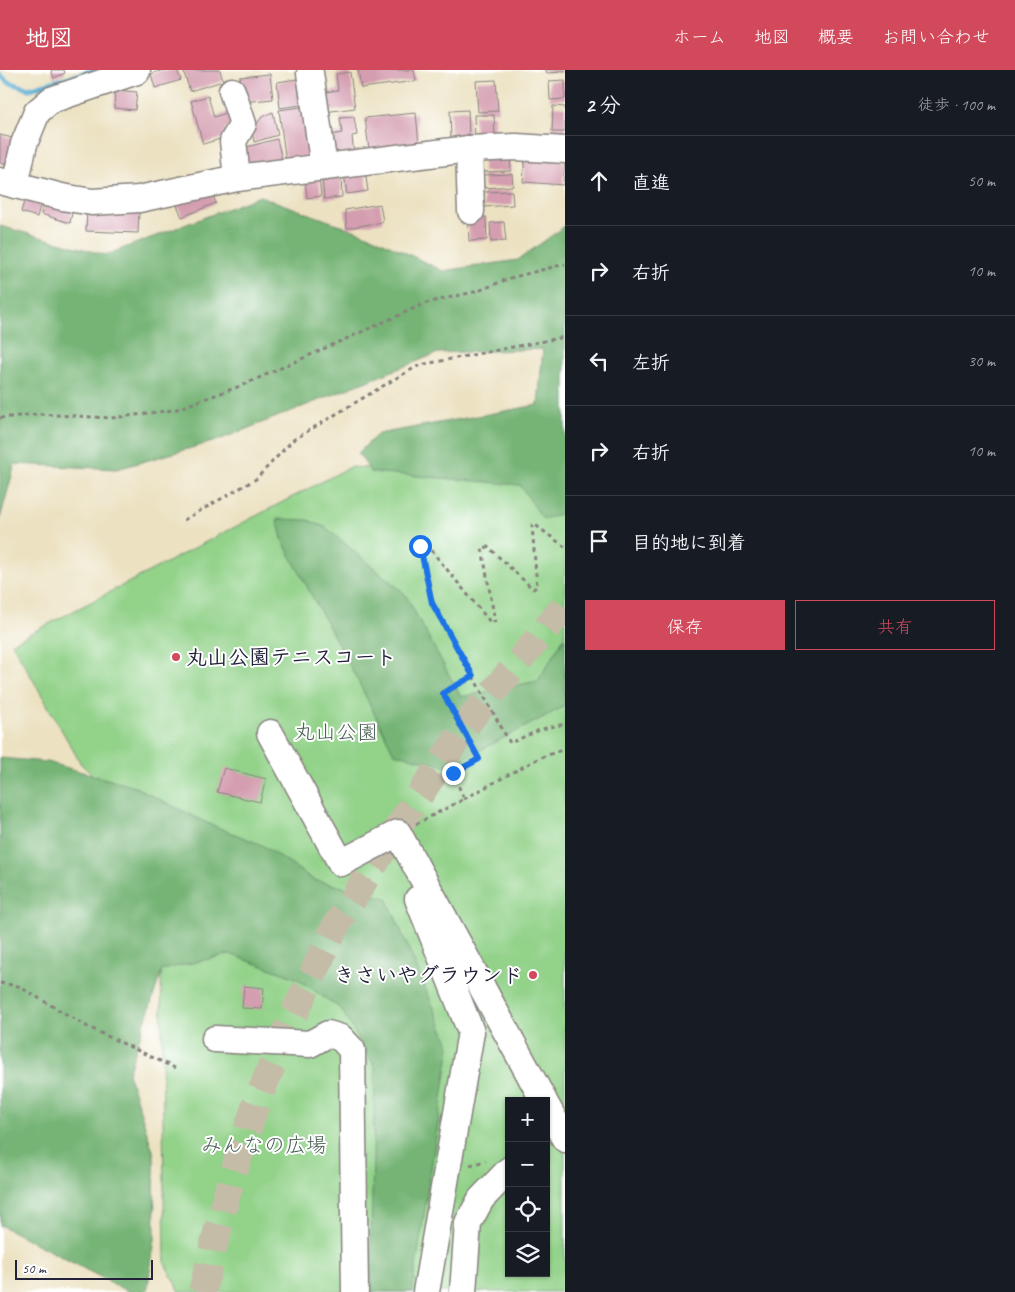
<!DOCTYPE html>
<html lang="ja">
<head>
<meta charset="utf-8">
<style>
	:root { --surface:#171b24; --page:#242831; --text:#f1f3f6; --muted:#9ea1a6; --line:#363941; --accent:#d1495b }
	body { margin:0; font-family:Caveat,"Klee One",sans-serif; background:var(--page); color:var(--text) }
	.controls { position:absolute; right:15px; bottom:15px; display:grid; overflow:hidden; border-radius:0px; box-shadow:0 1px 4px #0004 }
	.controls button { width:45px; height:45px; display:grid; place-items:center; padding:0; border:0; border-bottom:1px solid var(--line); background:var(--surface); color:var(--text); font:25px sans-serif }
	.scale { position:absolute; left:15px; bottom:12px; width:138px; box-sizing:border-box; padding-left:5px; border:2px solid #22223b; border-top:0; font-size:14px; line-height:18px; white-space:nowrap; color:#22223b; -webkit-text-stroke:4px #fff; paint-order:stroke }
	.stop { position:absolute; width:15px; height:15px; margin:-11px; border:4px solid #1a73e8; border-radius:50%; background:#fff }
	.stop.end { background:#1a73e8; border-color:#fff; box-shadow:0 1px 5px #0008 }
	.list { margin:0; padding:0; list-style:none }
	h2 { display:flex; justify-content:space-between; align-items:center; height:65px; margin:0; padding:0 20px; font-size:21px }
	h2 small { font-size:16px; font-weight:400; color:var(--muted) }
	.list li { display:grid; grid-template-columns:32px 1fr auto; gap:15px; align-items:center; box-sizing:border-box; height:90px; padding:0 20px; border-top:1px solid var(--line) }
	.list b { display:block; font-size:19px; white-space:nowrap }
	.list em { font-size:16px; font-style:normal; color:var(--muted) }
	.actions { display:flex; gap:10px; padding:15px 20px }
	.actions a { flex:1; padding:11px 0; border:1px solid var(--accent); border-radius:0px; text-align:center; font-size:18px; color:var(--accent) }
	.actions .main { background:var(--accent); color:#fff }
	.icon { flex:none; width:28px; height:28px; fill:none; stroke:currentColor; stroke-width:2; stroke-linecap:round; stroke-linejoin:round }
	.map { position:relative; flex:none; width:565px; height:1222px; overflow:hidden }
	header { display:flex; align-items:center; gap:30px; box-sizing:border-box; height:70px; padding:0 25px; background:var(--accent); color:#fff }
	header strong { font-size:24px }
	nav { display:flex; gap:28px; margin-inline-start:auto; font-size:18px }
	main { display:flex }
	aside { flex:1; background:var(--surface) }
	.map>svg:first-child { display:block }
	.green { fill:#92d289; stroke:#5a7a62; fill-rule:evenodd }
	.forest { fill:#75b475; stroke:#4c6b58 }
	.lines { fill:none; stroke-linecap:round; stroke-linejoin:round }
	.stream { stroke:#54abd1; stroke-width:5.5 }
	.building { fill:#d49db0 }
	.highway-tunnel { stroke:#c4bca7; stroke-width:28; stroke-dasharray:28 14; stroke-linecap:butt }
	.minor-casing { stroke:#87827e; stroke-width:29 }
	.path { stroke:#87827e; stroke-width:3; stroke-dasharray:4 4; stroke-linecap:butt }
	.minor { stroke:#fff; stroke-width:26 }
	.route { stroke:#1a73e8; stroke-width:6 }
	.poi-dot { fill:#d1495b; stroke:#fff; stroke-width:2 }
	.labels { text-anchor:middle; stroke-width:4; stroke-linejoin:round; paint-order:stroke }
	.poi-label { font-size:21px; font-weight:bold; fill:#22223b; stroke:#fff; text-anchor:start }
	.park-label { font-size:21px; fill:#496056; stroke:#fff }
</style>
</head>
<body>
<header>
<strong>地図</strong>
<nav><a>ホーム</a><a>地図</a><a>概要</a><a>お問い合わせ</a></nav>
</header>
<main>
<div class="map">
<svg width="565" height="1222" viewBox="0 0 565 1222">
	<rect width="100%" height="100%" fill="#fff"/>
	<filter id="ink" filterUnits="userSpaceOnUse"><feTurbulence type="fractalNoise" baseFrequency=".02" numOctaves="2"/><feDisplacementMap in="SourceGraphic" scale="10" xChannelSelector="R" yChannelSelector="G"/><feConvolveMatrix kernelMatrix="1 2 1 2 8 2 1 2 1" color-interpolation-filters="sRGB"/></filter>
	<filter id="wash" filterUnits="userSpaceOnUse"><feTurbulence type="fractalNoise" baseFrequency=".0096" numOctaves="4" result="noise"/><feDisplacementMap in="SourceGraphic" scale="20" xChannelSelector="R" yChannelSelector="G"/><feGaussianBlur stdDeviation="1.12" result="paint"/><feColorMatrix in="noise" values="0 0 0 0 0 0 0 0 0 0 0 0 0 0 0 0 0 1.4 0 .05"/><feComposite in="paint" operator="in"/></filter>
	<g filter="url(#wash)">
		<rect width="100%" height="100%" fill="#ece2c2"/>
		<path class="green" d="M350,397l215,12v813h-385l-15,-28 -4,-292 -44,-172 -36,-36 -69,-121zM509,1031h37v172h-37z"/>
		<g class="forest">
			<path d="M260,126l113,41 70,34 75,-11 47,-34v287l-22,6 -23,-34 -149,-13 -13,-19 20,-19 160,-29 5,-56 -105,4 -222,88 -99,28 -102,-5 -15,55v-293l106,29z"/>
			<path d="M277,449l31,1 17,7 80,67 56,103 77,-16 27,-45v70l-117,61 -54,-14 -36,-72 -75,-139z"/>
			<path d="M0,688l47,4 88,25 72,36 55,22 52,35 73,18 63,148 -38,246h-41l-1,-5 5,-220 -34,-58 -45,-31 -66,-24 -68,16 -34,103 26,81 1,85 -8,53h-18l-129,-67z"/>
		</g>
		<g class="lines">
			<path class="stream" d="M0,5l8,7 21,7 68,-19"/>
		</g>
		<g id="blocks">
			<g class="building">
				<path d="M51,0h13l1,3 -11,5z"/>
				<path d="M163,0h14l4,10 -26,8 -4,-14z"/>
				<path d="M183,0h37l3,11 -33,10z"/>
				<path d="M358,0h56l2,11 -55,7z"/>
				<path d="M546,0h19v2l-19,1z"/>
				<path d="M350,2l5,36 -31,4 -3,-19 17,-3 -2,-16z"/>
				<path d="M270,4l3,25 -30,3 -3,-25z"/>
				<path d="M304,8l3,26 -27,4 -3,-26z"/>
				<path d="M496,10l2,31 -20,1 -2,-31z"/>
				<path d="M565,10v19l-15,1 -1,-19z"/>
				<path d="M115,20l22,2 -2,18 -21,-2z"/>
				<path d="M208,26l6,21 15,-5 4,14 -8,2 2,9 -24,7 -12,-43z"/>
				<path d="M308,36l7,53 -29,4 -7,-53z"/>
				<path d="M553,36l12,1v25h-13z"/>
				<path d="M468,40l1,29 -18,1 -1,-29z"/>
				<path d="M273,42l5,23 -24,7 -2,-12 10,-13z"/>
				<path d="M416,43l3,32 -50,5 -4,-32z"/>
				<path d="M474,45h20l1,24 -20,1z"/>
				<path d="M354,47l3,18 -5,1 2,20 -20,3 -3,-24 11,-2 -2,-15z"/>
				<path d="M0,65l17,4 -7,27 -10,-3z"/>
				<path d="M277,69l5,21 -34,9 -5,-21z"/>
				<path d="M510,87l1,14 -28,1v-14z"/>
				<path d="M525,88l40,3 -2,24 -40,-3z"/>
				<path d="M365,101l3,20 -21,3 -3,-20z"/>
				<path d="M512,104l1,12 -29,2 -1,-13z"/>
				<path d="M341,106l1,21 -18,2 -2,-22z"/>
				<path d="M319,107l2,19 -14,2 -2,-19z"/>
				<path d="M210,119l6,14 -34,14 -6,-14z"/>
				<path d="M512,121l1,14 -29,2 -1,-15z"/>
				<path d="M26,125l16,4 -5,18 -16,-5z"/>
				<path d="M44,129l29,9 -3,15 -29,-9z"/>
				<path d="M380,134l3,18 -36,6 -2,-18z"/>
				<path d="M87,140l52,2 -1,21 -52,-2z"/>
				<path d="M486,147l1,23 -18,1 -1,-23z"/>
				<path d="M504,152l2,19 -15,1 -1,-19z"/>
				<path d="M224,698l42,11 -6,23 -43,-10z"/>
				<path d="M244,916l20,2 -2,21 -20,-1z"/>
			</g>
		</g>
	</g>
	<g filter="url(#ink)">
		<use href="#blocks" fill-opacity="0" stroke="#87827e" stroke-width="1"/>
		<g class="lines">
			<path class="highway-tunnel" d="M202,1222l26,-102 28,-86 30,-73 48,-102 49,-79 86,-129 96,-115"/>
			<g class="minor-casing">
				<g id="minor">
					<path d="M310,3l14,94"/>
					<path d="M232,21l11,33 -10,17 4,37"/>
					<path d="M469,79l2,62"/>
					<path d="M0,111l62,16 30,5 47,-3 98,-21 232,-29 47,-2 49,3"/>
					<path d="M15,115l9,-41 13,-32 14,-12 86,-29"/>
					<path d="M270,663l71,130 57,-30 146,268"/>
					<path d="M418,829l53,133 -45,260"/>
					<path d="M215,969l95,5 18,-10 13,4 11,12 3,242"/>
					<path d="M546,1035l19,34"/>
					<path d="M463,1222l5,-69 13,-24 28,-29"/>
				</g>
			</g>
			<g class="path">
				<path d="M0,348l38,-4 73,4 63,-8 69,-25 183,-82 52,-12 32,-13 55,-14"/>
				<path d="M184,450l72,-41 37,-39 105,-63 22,-12 145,-28"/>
				<path d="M565,477l-31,-23 -2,1 5,62 -4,2 -45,-42 -6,1 13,73 -4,2 -65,-79 -6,3 12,56 78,140 32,-14 23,-5"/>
				<path d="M464,729l75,-41 26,-9"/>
				<path d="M416,754l48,-25 -11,-26 26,-14 -36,-66 30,-17"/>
				<path d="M0,913l18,3 70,41 87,41"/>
				<path d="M470,1095l16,-4"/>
			</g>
			<use href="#minor" class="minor"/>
		</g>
	</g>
	<g class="lines" filter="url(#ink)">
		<path class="route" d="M420,476l12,57 41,73 -30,17 36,66 -26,14"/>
	</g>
	<g class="poi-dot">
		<circle cx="176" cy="587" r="5"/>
		<circle cx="533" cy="905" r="5"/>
	</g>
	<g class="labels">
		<g class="poi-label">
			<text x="186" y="594">丸山公園テニスコート</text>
			<text x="523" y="912" text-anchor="end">きさいやグラウンド</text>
		</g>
		<g class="park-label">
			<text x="336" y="669">丸山公園</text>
			<text x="264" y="1082">みんなの広場</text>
		</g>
	</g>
</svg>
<div class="controls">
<button>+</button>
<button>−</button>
<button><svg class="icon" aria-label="locate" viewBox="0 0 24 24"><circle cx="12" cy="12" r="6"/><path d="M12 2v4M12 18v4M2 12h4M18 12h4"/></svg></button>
<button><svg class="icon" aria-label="layers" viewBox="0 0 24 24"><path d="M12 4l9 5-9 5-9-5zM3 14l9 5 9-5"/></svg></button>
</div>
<div class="scale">50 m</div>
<div class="stop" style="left:420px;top:476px"></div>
<div class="stop end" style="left:453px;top:703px"></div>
</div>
<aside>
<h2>2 分<small>徒歩 · 100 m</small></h2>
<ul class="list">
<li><svg class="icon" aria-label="ahead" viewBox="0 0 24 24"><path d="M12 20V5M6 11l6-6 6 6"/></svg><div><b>直進</b></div><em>50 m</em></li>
<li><svg class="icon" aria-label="right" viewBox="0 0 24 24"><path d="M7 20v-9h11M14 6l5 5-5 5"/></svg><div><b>右折</b></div><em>10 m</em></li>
<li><svg class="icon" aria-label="left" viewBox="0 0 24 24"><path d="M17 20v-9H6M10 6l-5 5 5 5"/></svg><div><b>左折</b></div><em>30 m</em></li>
<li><svg class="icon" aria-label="right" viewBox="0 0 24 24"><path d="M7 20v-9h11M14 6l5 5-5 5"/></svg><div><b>右折</b></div><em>10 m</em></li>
<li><svg class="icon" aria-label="arrive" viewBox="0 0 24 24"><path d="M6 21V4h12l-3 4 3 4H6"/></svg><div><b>目的地に到着</b></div></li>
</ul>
<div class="actions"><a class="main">保存</a><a>共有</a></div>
</aside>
</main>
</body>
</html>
